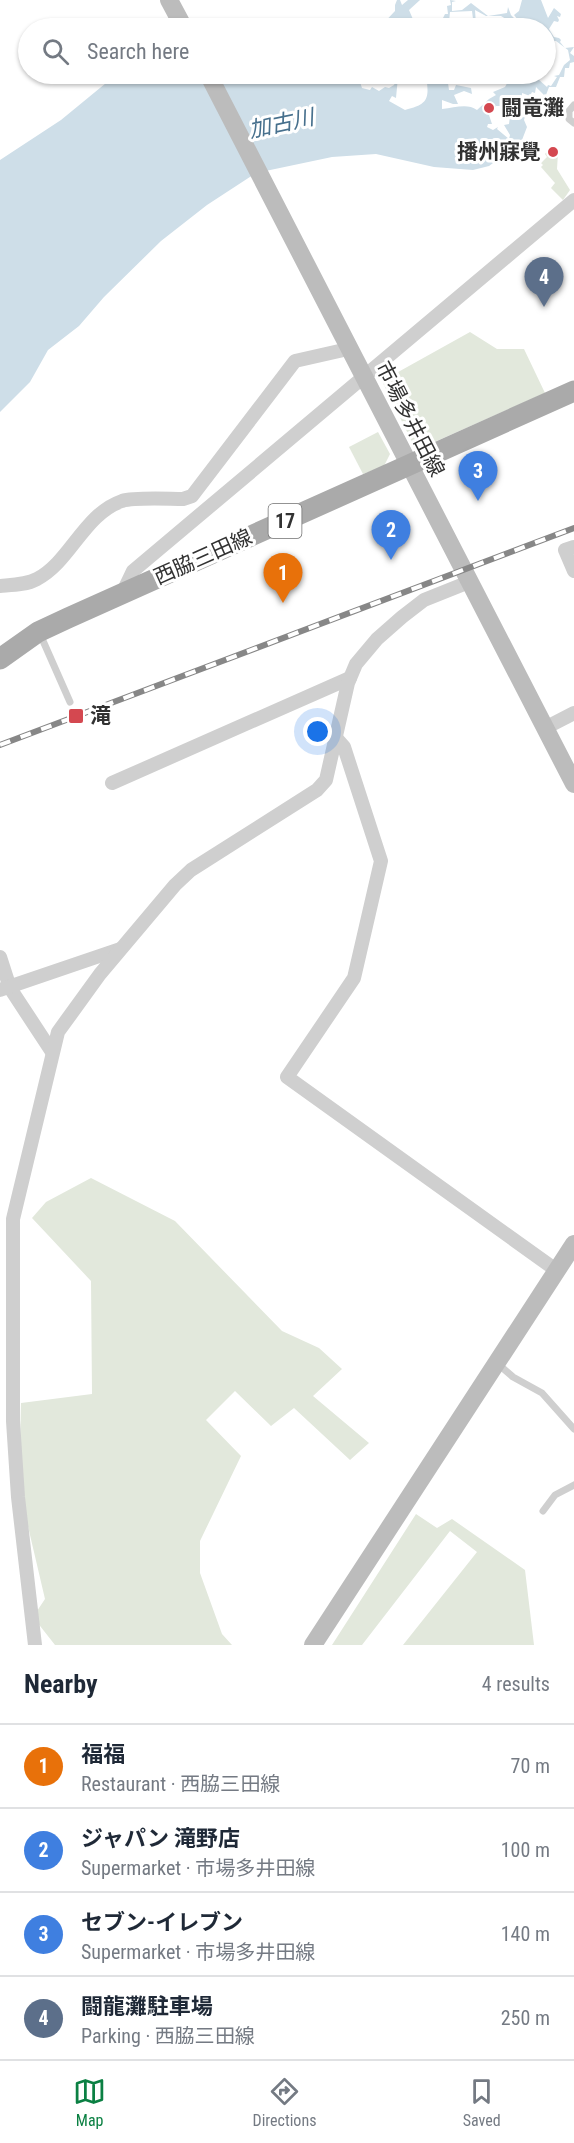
<!DOCTYPE html>
<html lang="en">
<head>
<meta charset="utf-8">
<style>
	:root { --surface:#fff; --page:#f2f2f3; --text:#1f2937; --muted:#747a83; --line:#e0e1e3; --accent:#0b8043 }
	body { margin:0; font-family:"Roboto Condensed","Noto Sans JP",sans-serif; background:var(--page); color:var(--text) }
	.you { position:absolute; left:318px; top:732px; width:21px; height:21px; margin:-15px; border:4px solid #fff; border-radius:50%; background:#1a73e8; box-shadow:0 0 0 9px #1a73e833 }
	.badge { display:grid; place-items:center; width:39px; height:39px; border-radius:50%; background:var(--accent); color:#fff; font-size:20px; font-weight:700 }
	.pin { position:absolute; translate:-50% -50px; filter:drop-shadow(0 2px 3px #0008) }
	.pin::after { content:''; position:absolute; top:32px; width:21px; height:18px; background:inherit; clip-path:polygon(0 0,100% 0,50% 100%) }
	.list { margin:0; padding:0; list-style:none }
	h2 { display:flex; justify-content:space-between; align-items:center; height:78px; margin:0; padding:0 24px; font-size:26px }
	h2 small { font-size:20px; font-weight:400; color:var(--muted) }
	.list li { display:grid; grid-template-columns:39px 1fr auto; gap:18px; align-items:center; box-sizing:border-box; height:84px; padding:0 24px; border-top:2px solid var(--line) }
	.list b { display:block; font-size:22px; white-space:nowrap }
	.list p { margin:0; font-size:20px; white-space:nowrap; color:var(--muted) }
	.list em { font-size:20px; font-style:normal; color:var(--muted) }
	.icon { flex:none; width:33px; height:33px; fill:none; stroke:currentColor; stroke-width:2; stroke-linecap:round; stroke-linejoin:round }
	.map { position:relative; flex:none; width:574px; height:1645px; overflow:hidden }
	.search { position:absolute; background:var(--surface); box-shadow:0 2px 4px #0004; left:18px; right:18px; top:18px; height:66px; display:flex; align-items:center; gap:15px; box-sizing:border-box; padding:0 21px; border-radius:33px; color:var(--muted); font-size:22px }
	.sheet { height:414px; background:var(--surface) }
	nav { display:flex; justify-content:space-around; align-items:center; box-sizing:border-box; height:84px; border-top:2px solid var(--line); background:var(--surface); font-size:16px; color:var(--muted) }
	nav a { display:grid; justify-items:center; gap:3px }
	nav .on { color:var(--accent) }
	.map>svg:first-child { display:block }
	.green { fill:#e2e8dc }
	.water { fill:#cedee8; fill-rule:evenodd }
	.lines { fill:none; stroke-linecap:round; stroke-linejoin:round }
	.lane { stroke:#cfcfcf; stroke-width:7 }
	.street { stroke:#cfcfcf; stroke-width:14 }
	.secondary { stroke:#bcbcbc; stroke-width:18 }
	.primary { stroke:#aaa; stroke-width:21 }
	.rail-casing { stroke:#878787; stroke-width:6 }
	.rail { stroke:#fff; stroke-width:4; stroke-dasharray:11; stroke-linecap:butt }
	.poi-dot { fill:#d44850; stroke:#fff; stroke-width:2 }
	.labels { text-anchor:middle; stroke-width:6; stroke-linejoin:round; paint-order:stroke }
	.shield { fill:#fff; stroke:#707070; stroke-width:1.5 }
	.shield-label { font-size:20px; font-weight:bold; fill:#323232 }
	.poi-label { font-size:21px; font-weight:bold; fill:#323232; stroke:#fff; text-anchor:start }
	.street-label { font-size:21px; fill:#323232; stroke:#fff }
	.water-label { font-size:22px; font-style:italic; fill:#47708d; stroke:#fff }
</style>
</head>
<body>
<div class="map">
<svg width="574" height="1645" viewBox="0 0 574 1645">
	<rect width="100%" height="100%" fill="#fff"/>
	<g class="green">
		<path d="M550,148l8,5 -1,16 13,21 -7,10 -12,-12 4,-5 -14,-16 2,-2 -2,-2 6,-6 -2,-3z"/>
		<path d="M470,332l27,17h27l21,44 -122,54 -8,1 -33,-67z"/>
		<path d="M378,432l12,22 -6,12 -21,8 -14,-27z"/>
		<path d="M91,1178l84,43 107,110 37,17 23,21 -29,27 56,47 -19,17 -56,-52 -23,18 -36,-35 -29,29 35,36 -41,85v32l22,61 10,11h-177l-22,-28 12,-18 -26,-111 2,-85 71,-9 -1,-113 -59,-63 14,-16z"/>
		<path d="M416,1514l21,14 15,-9 73,51 9,75h-131l74,-93 -27,-21 -88,114h-30z"/>
	</g>
	<g class="water">
		<path d="M397,0h3l2,5 6,-5h12l-11,10 6,14 -15,-5 -9,9h-12l16,-17v-6z"/>
		<path d="M450,0l6,1 -4,1v9l10,-1 9,-7 17,13 19,-3 1,-6 3,8 3,3h-7l3,4 -2,3 -3,-3 1,-3 -5,-3h-15l-11,-6 1,15 -7,3h-6l1,-4 9,-5 -1,-8 -22,1 -1,10 5,-2 -2,8h-7l2,-7 -4,-3 2,-4h3l-1,-8 4,-1z"/>
		<path d="M522,0h19l7,18 6,-10 7,6 -1,3 -3,-1 2,4 -1,2 -4,-1 -5,8 5,8 5,1 2,2 -1,2 5,6 9,-1 -4,6 4,3v6l-4,1 -1,5h-4l-1,9h-4l-4,10h-7l-3,8 5,5 -5,3 -2,5 -5,-3 7,-8 -10,-10 -1,6 -3,-1 -2,4 -8,-3v4l9,13h-4l-3,10 3,7 -10,26 -3,2 -4,-2 -2,3 -4,-1 -15,11 -16,4 -39,-3 -58,-13 -44,3 -76,16 -49,32 -46,36 -57,56 -25,29 -31,24 -18,32 -30,30v-252l61,-40 56,-46h204l5,2 6,-2h19l-3,2c3,6 6,9 12,6l2,6 8,2 2,-3 7,4 6,-4 4,1 5,-3 4,-8 -2,21 -4,-2 -3,5 16,9c25,-6 24,-12 21,-36h3l3,8 3,-2 13,3 1,7h5l2,-5 15,3 1,6 -8,-3 -10,4 4,9h-5l-11,-4v9c13,-1 25,-6 35,1l12,-11 7,-4 -3,-3 12,-5 7,-13h23l3,5 9,8 1,-2 3,1 6,-9 -3,-1 5,-1 5,-10 6,-5 -2,-10 -12,-9h-3l1,3 -6,2 -2,11v-29h-24l-6,-3 2,-5 -4,-5 5,-4zM496,106h6l8,10 -1,8 -5,1 6,10 -1,4 -12,-10 1,-2 -5,3 -6,-3 1,-3h4l-3,-9z"/>
	</g>
	<g class="lines">
		<g class="lane">
			<path d="M574,105l-5,6v8l5,4"/>
			<path d="M40,634l30,68"/>
			<path d="M498,1364l15,13 29,16 32,36"/>
			<path d="M543,1511l12,-16 19,-10"/>
		</g>
		<g class="street">
			<path d="M574,547l-9,3 9,21"/>
			<path d="M0,586c12,-1 26,-1 37,-7 33,-17 47,-65 85,-78 13,-4 46,-2 61,-2l9,-3 103,-135 53,-12"/>
			<path d="M122,594l11,-23 441,-371"/>
			<path d="M545,728l29,-15"/>
			<path d="M336,738l8,9 37,114 -27,117 -67,99 269,193"/>
			<path d="M112,783l238,-105"/>
			<path d="M0,957l10,31 42,64"/>
			<path d="M0,990l120,-41"/>
			<path d="M35,1645l-17,-148 -5,-76v-202l45,-187 42,-58 75,-89 16,-15 126,-80 9,-10 22,-97 8,-19 21,-25 25,-22 22,-17 45,-18"/>
		</g>
		<g class="secondary">
			<path d="M169,0l15,28"/>
			<path d="M208,74l366,710"/>
			<path d="M313,1645l261,-401"/>
		</g>
		<path class="primary" d="M0,659l38,-27 30,-14 506,-227"/>
		<g class="rail-casing">
			<path id="rail" d="M0,745l574,-217"/>
		</g>
		<use href="#rail" class="rail"/>
	</g>
	<g class="poi-dot">
		<circle cx="489" cy="108" r="6"/>
		<circle cx="553" cy="152" r="6"/>
		<rect x="68" y="708" width="16" height="16" rx="3"/>
	</g>
	<g class="labels">
		<rect class="shield" x="268.5" y="504" width="33" height="34" rx="4.5"/>
		<g class="shield-label">
			<text x="285" y="528">17</text>
		</g>
		<g class="poi-label">
			<text x="501" y="115">闘竜灘</text>
			<text x="541" y="159" text-anchor="end">播州寐覺</text>
			<text x="90" y="723">滝</text>
		</g>
		<g class="street-label">
			<text transform="translate(410 419) rotate(63)" y="7">市場多井田線</text>
			<text transform="translate(203 557) rotate(-24)" y="7">西脇三田線</text>
		</g>
		<g class="water-label">
			<text transform="translate(281 123) rotate(-12)" y="8">加古川</text>
		</g>
	</g>
</svg>
<div class="you"></div>
<div class="pin badge" style="left:283px;top:603px;background:#e8710a">1</div>
<div class="pin badge" style="left:391px;top:560px;background:#3f7fe0">2</div>
<div class="pin badge" style="left:478px;top:501px;background:#3f7fe0">3</div>
<div class="pin badge" style="left:544px;top:307px;background:#5c6f8a">4</div>
<div class="search"><svg class="icon" aria-label="search" viewBox="0 0 24 24"><circle cx="10" cy="10" r="6"/><path d="M15 15l6 6"/></svg>Search here</div>
</div>
<section class="sheet">
<h2>Nearby<small>4 results</small></h2>
<ul class="list">
<li><span class="badge" style="background:#e8710a">1</span><div><b>福福</b><p>Restaurant · 西脇三田線</p></div><em>70 m</em></li>
<li><span class="badge" style="background:#3f7fe0">2</span><div><b>ジャパン 滝野店</b><p>Supermarket · 市場多井田線</p></div><em>100 m</em></li>
<li><span class="badge" style="background:#3f7fe0">3</span><div><b>セブン-イレブン</b><p>Supermarket · 市場多井田線</p></div><em>140 m</em></li>
<li><span class="badge" style="background:#5c6f8a">4</span><div><b>闘龍灘駐車場</b><p>Parking · 西脇三田線</p></div><em>250 m</em></li>
</ul>
</section>
<nav>
<a class="on"><svg class="icon" aria-label="map" viewBox="0 0 24 24"><path d="M3 6l6-2 6 2 6-2v14l-6 2-6-2-6 2zM9 4v14M15 6v14"/></svg>Map</a>
<a><svg class="icon" aria-label="directions" viewBox="0 0 24 24"><path d="M12 3l9 9-9 9-9-9zM9 14v-3h6M13 9l2 2-2 2"/></svg>Directions</a>
<a><svg class="icon" aria-label="saved" viewBox="0 0 24 24"><path d="M7 4h10v16l-5-4-5 4z"/></svg>Saved</a>
</nav>
</body>
</html>
